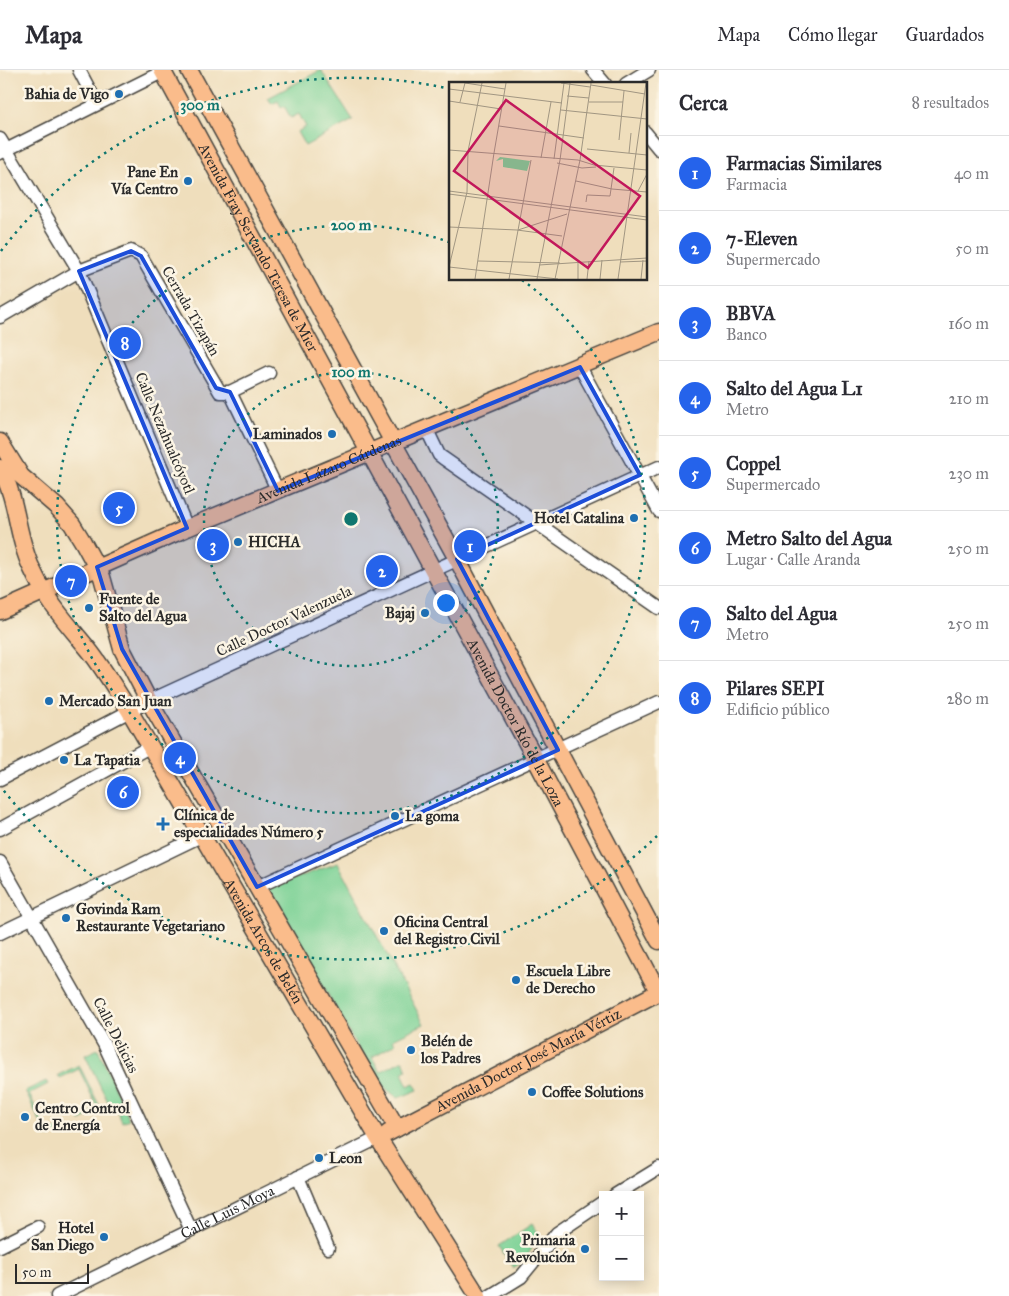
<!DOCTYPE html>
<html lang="es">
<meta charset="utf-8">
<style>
body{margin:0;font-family:"IM FELL Great Primer",serif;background:#f7f7f7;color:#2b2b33}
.controls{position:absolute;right:15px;bottom:15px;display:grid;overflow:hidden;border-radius:0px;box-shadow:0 2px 12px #0003}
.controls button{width:45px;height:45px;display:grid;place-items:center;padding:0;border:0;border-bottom:1px solid #e1e1e2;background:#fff;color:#2b2b33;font:25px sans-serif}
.scale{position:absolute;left:15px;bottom:12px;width:74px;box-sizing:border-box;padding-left:5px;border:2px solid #2b2b2b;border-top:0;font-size:14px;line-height:18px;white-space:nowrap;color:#2b2b2b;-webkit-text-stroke:4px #fcf5e5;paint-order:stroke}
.you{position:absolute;left:445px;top:532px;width:18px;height:18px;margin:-12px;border:4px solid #fff;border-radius:50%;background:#1a73e8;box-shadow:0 0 0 8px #1a73e833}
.badge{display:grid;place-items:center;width:32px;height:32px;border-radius:50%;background:#2563eb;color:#fff;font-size:16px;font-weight:700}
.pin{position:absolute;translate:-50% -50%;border:2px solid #fff;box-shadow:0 1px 5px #0006}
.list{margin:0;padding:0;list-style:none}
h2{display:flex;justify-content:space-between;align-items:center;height:65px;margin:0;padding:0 20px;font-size:21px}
h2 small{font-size:16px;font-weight:400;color:#7c7c81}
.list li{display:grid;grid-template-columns:32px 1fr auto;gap:15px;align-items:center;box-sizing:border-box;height:75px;padding:0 20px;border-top:1px solid #e1e1e2}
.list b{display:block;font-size:19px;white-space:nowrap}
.list p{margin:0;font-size:16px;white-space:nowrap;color:#7c7c81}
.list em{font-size:16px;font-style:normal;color:#7c7c81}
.map{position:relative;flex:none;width:659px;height:1226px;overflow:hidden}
header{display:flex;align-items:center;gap:30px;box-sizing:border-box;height:70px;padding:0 25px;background:#fff;border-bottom:1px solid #e1e1e2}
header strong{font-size:24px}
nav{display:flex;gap:28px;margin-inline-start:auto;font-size:18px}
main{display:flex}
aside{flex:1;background:#fff}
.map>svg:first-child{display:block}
.green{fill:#7dd296;stroke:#547e60}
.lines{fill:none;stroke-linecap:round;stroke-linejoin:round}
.minor-casing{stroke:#484641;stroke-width:15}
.major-casing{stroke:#484641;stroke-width:19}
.minor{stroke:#fff;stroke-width:12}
.major{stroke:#fabc8b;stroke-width:16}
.marked{fill:#1d4ed8;fill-opacity:0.2;stroke:#1d4ed8;stroke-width:4;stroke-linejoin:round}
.ring{fill:none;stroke:#0f766e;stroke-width:2.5;stroke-dasharray:2.5 5}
.poi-dot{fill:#1f6fb2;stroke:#fcf5e5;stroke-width:2}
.labels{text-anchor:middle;stroke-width:5;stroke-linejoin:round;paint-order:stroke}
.poi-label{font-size:15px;font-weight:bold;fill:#2b2b2b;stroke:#fcf5e5;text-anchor:start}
.street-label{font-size:15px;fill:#2b2b2b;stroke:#fcf5e5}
.inset-road{fill:none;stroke:#a19682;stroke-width:1}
.view{fill:#c2185b;fill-opacity:0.15;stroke:#c2185b;stroke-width:2.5}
.inset-edge{fill:none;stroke:#2b2b2b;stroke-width:2.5}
.centre{fill:#0f766e;stroke:#fcf5e5;stroke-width:2.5}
.ring-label{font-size:15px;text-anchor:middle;font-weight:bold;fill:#0f766e;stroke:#fcf5e5;stroke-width:5;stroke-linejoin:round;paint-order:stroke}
</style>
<header>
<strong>Mapa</strong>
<nav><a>Mapa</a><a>Cómo llegar</a><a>Guardados</a></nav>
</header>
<main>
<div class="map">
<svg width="659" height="1226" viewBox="0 0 659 1226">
<rect width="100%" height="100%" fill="#fcf5e5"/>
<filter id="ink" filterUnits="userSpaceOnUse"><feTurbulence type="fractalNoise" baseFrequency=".02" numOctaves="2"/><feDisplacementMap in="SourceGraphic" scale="10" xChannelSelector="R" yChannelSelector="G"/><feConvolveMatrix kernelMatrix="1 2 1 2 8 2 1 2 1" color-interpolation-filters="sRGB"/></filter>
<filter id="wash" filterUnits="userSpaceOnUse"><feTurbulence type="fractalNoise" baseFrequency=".0096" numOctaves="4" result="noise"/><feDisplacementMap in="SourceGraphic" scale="20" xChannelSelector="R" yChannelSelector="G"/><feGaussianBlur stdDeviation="1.12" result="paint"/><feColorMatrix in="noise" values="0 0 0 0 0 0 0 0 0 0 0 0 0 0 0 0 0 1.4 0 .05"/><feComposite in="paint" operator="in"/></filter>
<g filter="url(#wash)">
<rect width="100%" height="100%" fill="#efdebc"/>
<path class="green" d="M321 0 353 50 305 76 297 62 306 57 299 44 291 48 284 36 281 37 278 31 272 34 268 28Z
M338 793 424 954 393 969 395 974 372 987 380 1002 403 990 407 1000 402 1003 408 1016 414 1013 418 1020 398 1028 377 1012 268 818Z
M98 979 129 1049 122 1052 116 1038 112 1040 85 985Z
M79 995 102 1041 80 1051 79 1048 98 1039 79 999 60 1008 58 1005Z
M46 1011 48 1014 29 1024 48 1063 66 1055 68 1058 48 1067 25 1021Z
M532 1154 540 1165 524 1191 513 1198 499 1176Z"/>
</g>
<g filter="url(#ink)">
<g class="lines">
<defs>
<g id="minor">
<path d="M79 0 97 34"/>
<path d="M593 0 605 14"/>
<path d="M626 14 649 0"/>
<path d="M645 62 659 79"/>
<path d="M0 69 79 201 187 458"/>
<path d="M0 83 166 0"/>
<path d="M0 247 79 201 131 181 141 186 220 322H230L269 303"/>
<path d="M580 297 659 441"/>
<path d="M230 322 278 421"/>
<path d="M427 360 439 385 443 388 659 538"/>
<path d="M0 709 149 631 659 397"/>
<path d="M0 759 151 676"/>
<path d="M0 792 104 974 191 1160"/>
<path d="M257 817 659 632"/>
<path d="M0 863 203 765"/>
<path d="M298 1107 328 1178"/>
<path d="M615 1125 659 1098"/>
<path d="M0 1176 38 1157"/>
<path id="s1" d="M57 1226 378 1068"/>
<path d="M490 1226 521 1207 557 1163 603 1132"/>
</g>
<g id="major">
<path id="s2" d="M162 0 536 690 659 923"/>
<path d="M189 0 457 489 659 871"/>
<path d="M0 372 21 406 57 437 72 454 83 472 102 507 122 579 149 631 397 1058"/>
<path id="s3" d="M0 398C18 429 16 466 32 499 47 532 66 552 89 580 104 599 116 620 129 640L378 1068 478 1226"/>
<path id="s4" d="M0 541 187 458 659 262"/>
<path id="s5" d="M388 1063 659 922"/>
</g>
</defs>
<use href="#minor" class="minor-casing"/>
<use href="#major" class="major-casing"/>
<use href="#minor" class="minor"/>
<use href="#major" class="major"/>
</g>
</g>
<path class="marked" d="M131 181 141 186 216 318 230 322 278 421 580 297 640 405 457 489 558 680 257 817 122 579 97 497 187 458 79 201Z"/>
<g class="ring">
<circle cx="351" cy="449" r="147"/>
<path d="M522 210A294 294 0 1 1 449 172"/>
<path d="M657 766A441 441 0 0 1 1 717M1 181A441 441 0 0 1 450 19"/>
</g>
<g class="poi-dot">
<circle cx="119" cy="24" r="5"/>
<circle cx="188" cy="111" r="5"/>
<circle cx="332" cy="364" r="5"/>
<circle cx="634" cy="448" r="5"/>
<circle cx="238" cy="472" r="5"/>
<circle cx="89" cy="538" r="5"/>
<circle cx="425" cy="543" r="5"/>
<circle cx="49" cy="631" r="5"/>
<circle cx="64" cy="690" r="5"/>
<circle cx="395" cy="746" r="5"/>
<path d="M160.5 746.5h5v5h5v5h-5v5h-5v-5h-5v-5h5z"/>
<circle cx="66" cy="848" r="5"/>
<circle cx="384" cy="861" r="5"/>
<circle cx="516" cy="910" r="5"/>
<circle cx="411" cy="980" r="5"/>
<circle cx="532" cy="1022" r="5"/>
<circle cx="25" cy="1047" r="5"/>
<circle cx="319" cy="1088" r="5"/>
<circle cx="104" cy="1167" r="5"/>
<circle cx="585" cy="1179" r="5"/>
</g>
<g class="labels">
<g class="poi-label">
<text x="109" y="29" text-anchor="end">Bahia de Vigo</text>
<text x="178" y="107" text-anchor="end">Pane En<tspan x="178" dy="17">Vía Centro</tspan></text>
<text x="322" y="369" text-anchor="end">Laminados</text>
<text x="624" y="453" text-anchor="end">Hotel Catalina</text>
<text x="248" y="477">HICHA</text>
<text x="99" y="534">Fuente de<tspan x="99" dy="17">Salto del Agua</tspan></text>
<text x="415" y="548" text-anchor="end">Bajaj</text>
<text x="59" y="636">Mercado San Juan</text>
<text x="74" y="695">La Tapatia</text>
<text x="174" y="750">Clínica de<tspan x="174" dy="17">especialidades Número 5</tspan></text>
<text x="405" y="751">La goma</text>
<text x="76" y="844">Govinda Ram<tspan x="76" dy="17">Restaurante Vegetariano</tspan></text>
<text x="394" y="857">Oficina Central<tspan x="394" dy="17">del Registro Civil</tspan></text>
<text x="526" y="906">Escuela Libre<tspan x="526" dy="17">de Derecho</tspan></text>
<text x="421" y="976">Belén de<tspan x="421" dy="17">los Padres</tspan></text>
<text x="542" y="1027">Coffee Solutions</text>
<text x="35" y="1043">Centro Control<tspan x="35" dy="17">de Energía</tspan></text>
<text x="329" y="1093">Leon</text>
<text x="94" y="1163" text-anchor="end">Hotel<tspan x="94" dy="17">San Diego</tspan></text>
<text x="575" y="1175" text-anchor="end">Primaria<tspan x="575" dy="17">Revolución</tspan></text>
</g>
<g class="street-label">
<text dy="5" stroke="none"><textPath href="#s2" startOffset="202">Avenida Fray Servando Teresa de Mier</textPath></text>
<text transform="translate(191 241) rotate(60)" y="5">Cerrada Tizapán</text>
<text transform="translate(165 363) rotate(67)" y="5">Calle Nezahualcóyotl</text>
<text dy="5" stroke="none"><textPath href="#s4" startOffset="358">Avenida Lázaro Cárdenas</textPath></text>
<text transform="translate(284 551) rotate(-25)" y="5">Calle Doctor Valenzuela</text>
<text dy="5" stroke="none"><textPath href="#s2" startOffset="742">Avenida Doctor Río de la Loza</textPath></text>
<text dy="5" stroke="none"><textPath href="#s3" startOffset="545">Avenida Arcos de Belén</textPath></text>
<text transform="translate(116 965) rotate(63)" y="5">Calle Delicias</text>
<text dy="5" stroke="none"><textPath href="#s5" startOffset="158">Avenida Doctor José María Vértiz</textPath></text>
<text dy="5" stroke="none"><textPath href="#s1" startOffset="190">Calle Luis Moya</textPath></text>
</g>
</g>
<g transform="translate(449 12)">
<rect width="198" height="198" fill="#efdebc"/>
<path d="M51 75 81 79 78 89 54 85V77L47 79Z" fill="#7dd296"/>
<path class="inset-road" d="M112 1 141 5M142 3 196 12M0 7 113 21M118 14 140 16M0 19 52 27M11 20 16 1 56 7M140 20H174M112 28 198 37M50 44 135 56M170 58 175 9M138 67 198 73M0 68 129 78 145 83 198 88M45 71 57 1M180 71 182 51M92 76 102 20M105 77 115 1M108 81 133 86 147 85M127 99 163 107 198 110M0 109 198 135M189 109 198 92M0 112 198 138M137 120 138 113 161 114 165 86M0 145 68 148 113 154M69 148 118 132M29 179 111 181M171 180 198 179M90 183 198 176M0 185 18 110 19 69 33 1M0 185 109 197M26 197 45 71M60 197 82 78M88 197 111 78 121 1M106 197 131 78 142 1M129 197V180M138 197 140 179M151 197 153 178M169 197 197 1M192 197 194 178"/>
<path class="view" d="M57 18 191 114 139 186 5 89Z"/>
<rect width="198" height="198" class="inset-edge"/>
</g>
<circle cx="351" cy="449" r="8" class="centre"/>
<g class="ring-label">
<text x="200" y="40">300 m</text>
<text x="351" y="160">200 m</text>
<text x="351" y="307">100 m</text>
</g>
</svg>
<div class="controls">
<button>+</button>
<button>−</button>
</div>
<div class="scale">50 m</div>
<div class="you"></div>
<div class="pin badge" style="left:470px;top:476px">1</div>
<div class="pin badge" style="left:382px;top:501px">2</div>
<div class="pin badge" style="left:213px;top:475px">3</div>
<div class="pin badge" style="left:180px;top:688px">4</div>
<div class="pin badge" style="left:119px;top:438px">5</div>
<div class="pin badge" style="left:123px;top:722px">6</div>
<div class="pin badge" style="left:71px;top:511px">7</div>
<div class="pin badge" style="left:125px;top:273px">8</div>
</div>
<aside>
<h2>Cerca<small>8 resultados</small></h2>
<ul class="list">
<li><span class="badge">1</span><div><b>Farmacias Similares</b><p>Farmacia</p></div><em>40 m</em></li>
<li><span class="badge">2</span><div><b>7-Eleven</b><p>Supermercado</p></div><em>50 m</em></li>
<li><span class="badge">3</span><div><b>BBVA</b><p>Banco</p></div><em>160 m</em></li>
<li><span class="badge">4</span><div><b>Salto del Agua L1</b><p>Metro</p></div><em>210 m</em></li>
<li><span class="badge">5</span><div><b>Coppel</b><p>Supermercado</p></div><em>230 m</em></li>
<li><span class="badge">6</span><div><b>Metro Salto del Agua</b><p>Lugar · Calle Aranda</p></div><em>250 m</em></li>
<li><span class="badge">7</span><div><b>Salto del Agua</b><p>Metro</p></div><em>250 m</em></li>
<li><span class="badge">8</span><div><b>Pilares SEPI</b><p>Edificio público</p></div><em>280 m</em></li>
</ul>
</aside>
</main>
